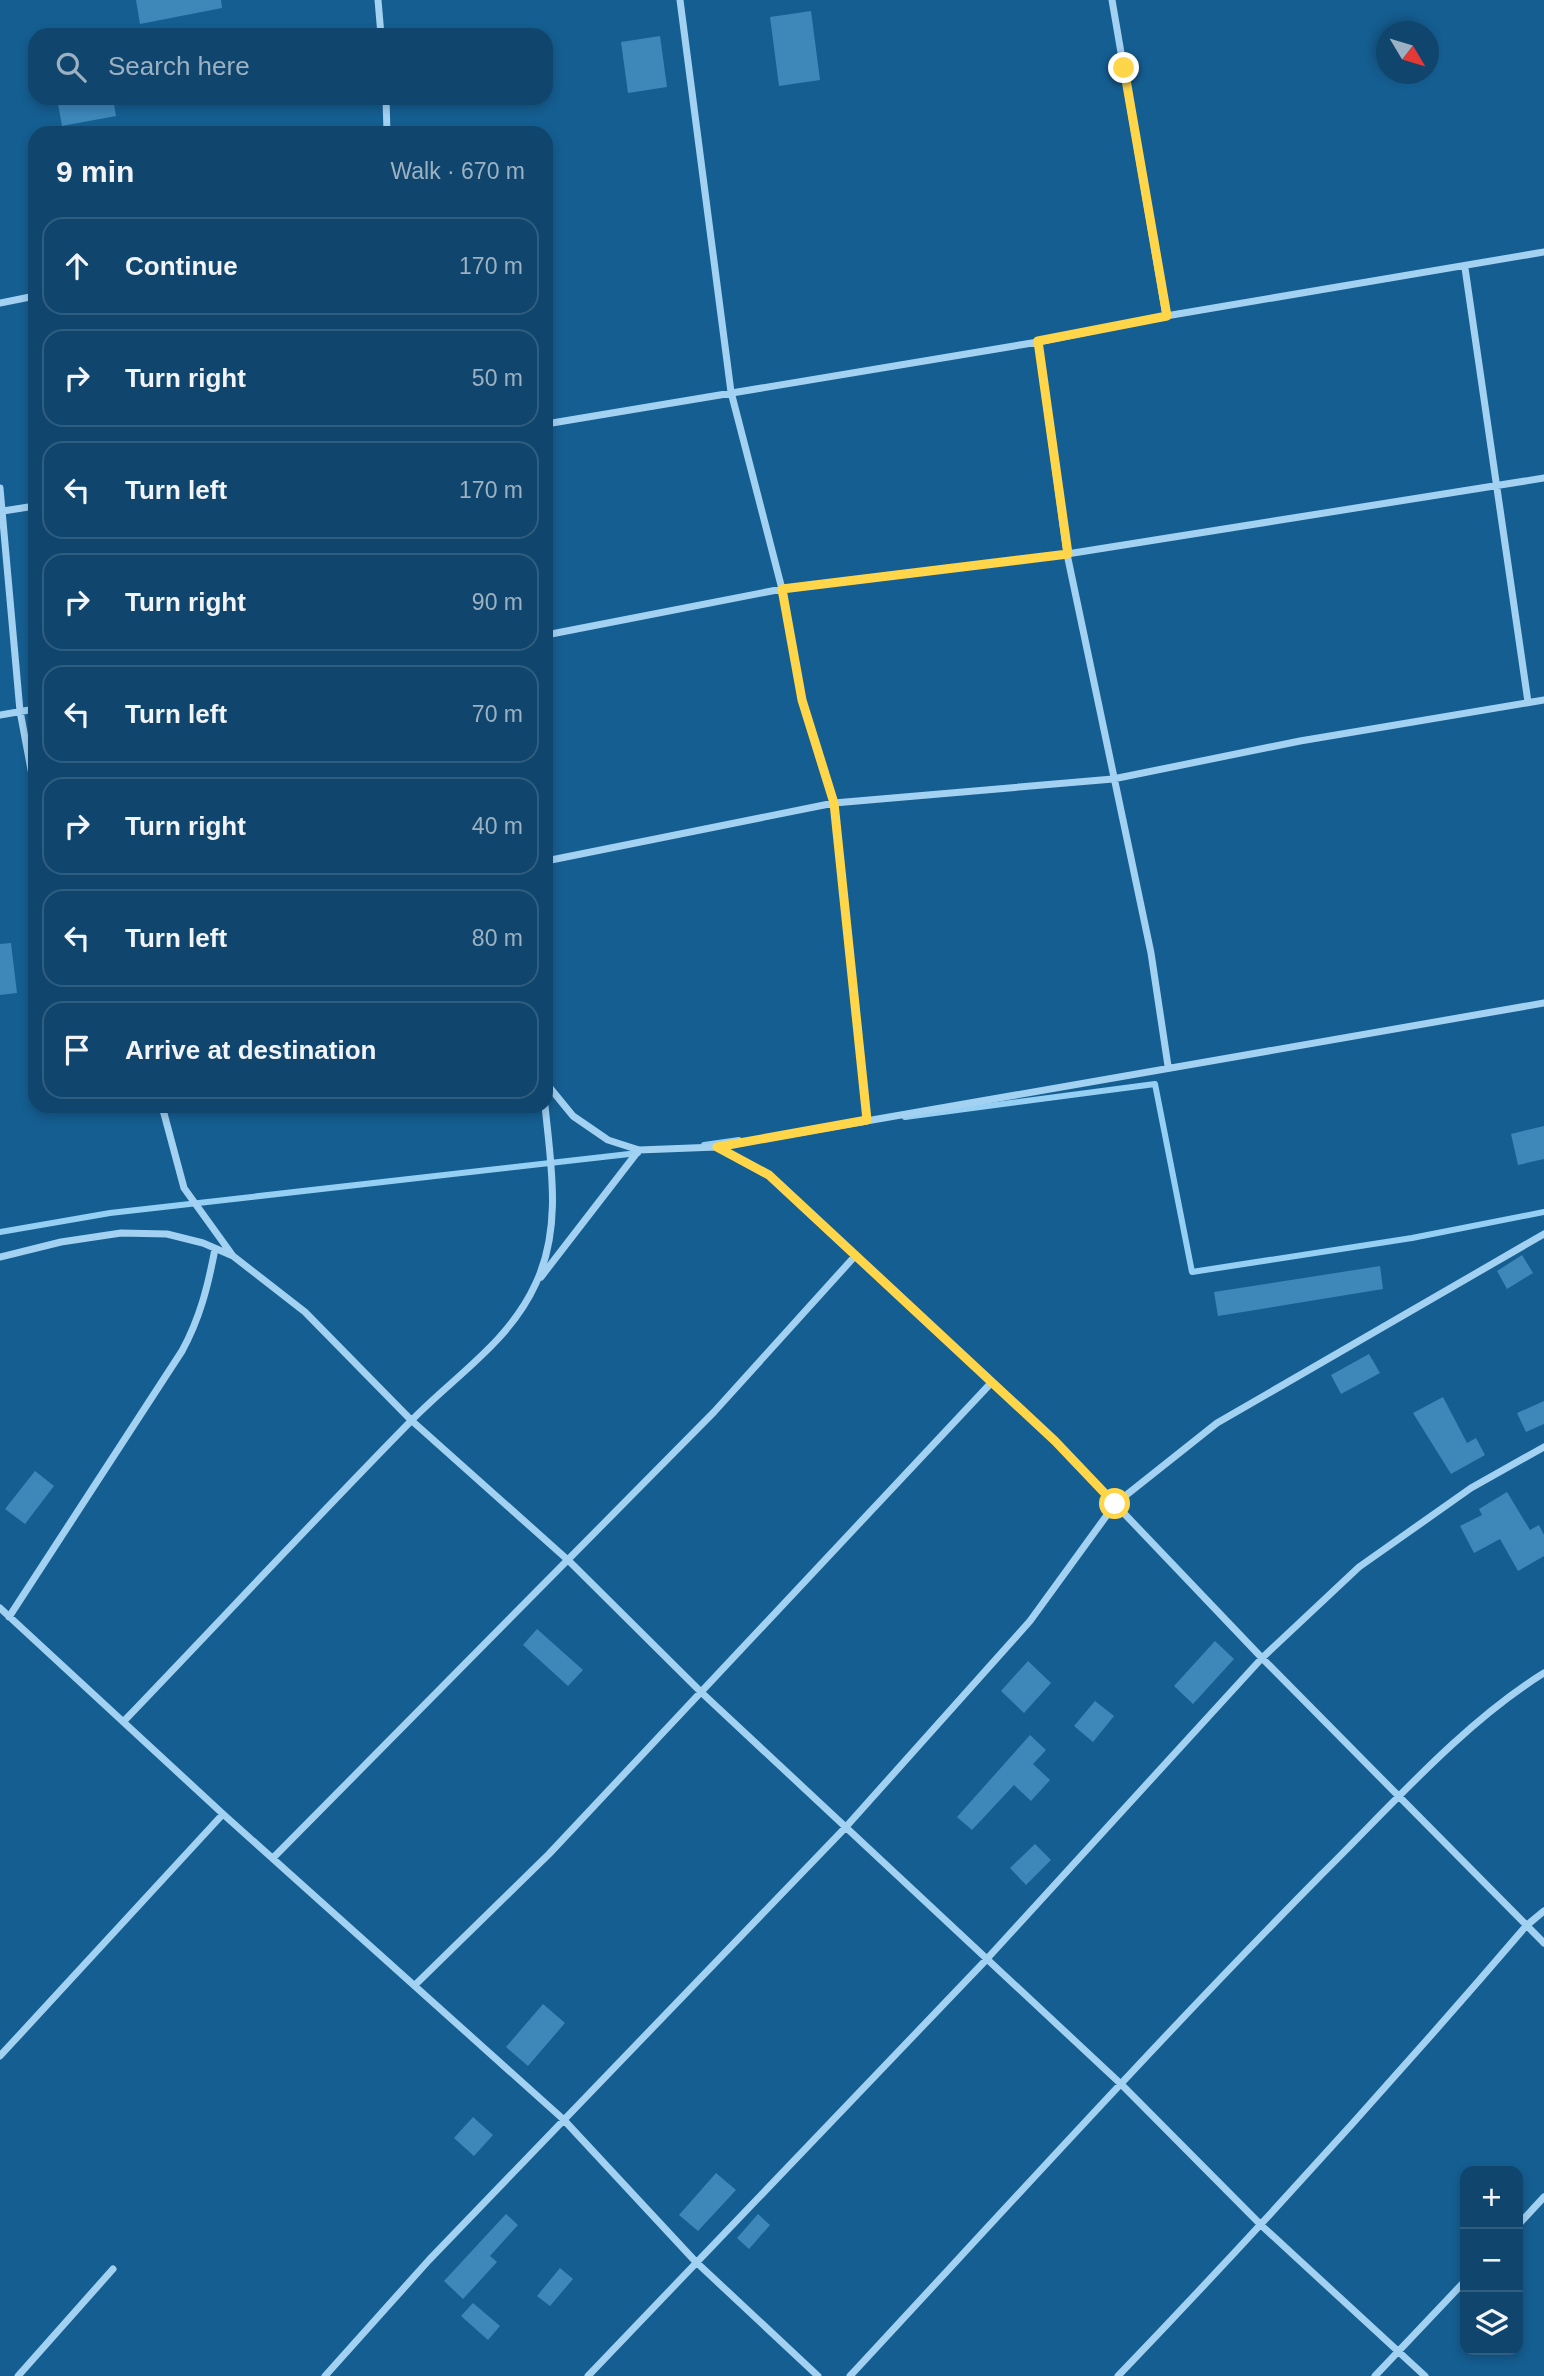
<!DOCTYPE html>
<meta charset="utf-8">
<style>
body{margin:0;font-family:Arial,sans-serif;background:#1e5075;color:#f1f3f6}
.controls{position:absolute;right:21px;bottom:21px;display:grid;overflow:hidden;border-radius:14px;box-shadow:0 4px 10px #0003}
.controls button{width:63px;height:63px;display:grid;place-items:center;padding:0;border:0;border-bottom:2px solid #305e80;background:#10466d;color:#f1f3f6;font:35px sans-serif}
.compass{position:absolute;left:1376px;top:21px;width:63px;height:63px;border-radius:50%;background:#10466d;box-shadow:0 4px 10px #0003;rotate:128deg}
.stop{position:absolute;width:21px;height:21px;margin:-16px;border:5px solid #ffd54a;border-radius:50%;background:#fff}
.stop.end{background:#ffd54a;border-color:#fff;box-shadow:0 2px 7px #0008}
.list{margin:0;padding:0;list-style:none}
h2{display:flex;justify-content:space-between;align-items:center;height:91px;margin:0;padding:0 28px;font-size:30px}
h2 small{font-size:23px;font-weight:400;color:#9cb1c2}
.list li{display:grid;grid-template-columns:46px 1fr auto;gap:21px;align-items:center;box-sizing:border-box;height:98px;margin:0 14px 14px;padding:0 14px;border:2px solid #305e80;border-radius:21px}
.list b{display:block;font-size:26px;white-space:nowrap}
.list em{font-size:23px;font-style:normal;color:#9cb1c2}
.icon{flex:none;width:38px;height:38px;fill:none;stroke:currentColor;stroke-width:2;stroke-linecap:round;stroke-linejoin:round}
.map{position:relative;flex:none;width:1544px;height:2376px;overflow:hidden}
.search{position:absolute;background:#10466d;box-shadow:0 4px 10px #0003;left:28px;top:28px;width:525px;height:77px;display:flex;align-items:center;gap:18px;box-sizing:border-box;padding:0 24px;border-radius:21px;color:#9cb1c2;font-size:26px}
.panel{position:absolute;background:#10466d;box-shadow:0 4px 10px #0003;left:28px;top:126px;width:525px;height:987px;border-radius:21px}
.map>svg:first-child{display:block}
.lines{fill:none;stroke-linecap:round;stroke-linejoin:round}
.stream{stroke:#95cff4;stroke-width:6}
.building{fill:#3d87b9}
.street{stroke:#a3d1f1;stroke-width:7}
.route{stroke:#ffd54a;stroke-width:9}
</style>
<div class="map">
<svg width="1544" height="2376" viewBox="0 0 1544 2376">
<rect width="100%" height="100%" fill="#155e91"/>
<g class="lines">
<path class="stream" d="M905 1117 1155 1084 1192 1272 1412 1238 1544 1212
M704 1145 739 1140
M0 1232 110 1213 638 1153"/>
</g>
<path class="building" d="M136 0H221L222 8 140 24Z
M811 11 820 80 779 86 770 17Z
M660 36 667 87 628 93 621 42Z
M93 98H113L116 116 62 126 58 104Z
M11 943 17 993 0 995V944Z
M1544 1126V1159L1518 1165 1511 1134Z
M1522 1255 1533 1273 1507 1289 1497 1271Z
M1380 1266 1383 1289 1218 1316 1214 1292Z
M1369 1354 1380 1373 1341 1394 1331 1375Z
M1443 1397 1467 1443 1476 1438 1485 1455 1451 1474 1413 1413Z
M1544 1401V1424L1526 1432 1517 1413Z
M35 1471 54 1486 25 1524 5 1509Z
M1507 1492 1530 1530 1539 1525 1544 1535V1556L1518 1571 1500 1539 1474 1553 1460 1526 1482 1515 1479 1509Z
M537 1629 583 1670 568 1686 523 1645Z
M1215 1641 1234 1659 1193 1704 1174 1686Z
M1028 1661 1051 1683 1024 1713 1001 1691Z
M1095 1701 1114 1716 1093 1742 1074 1726Z
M1030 1735 1046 1750 1033 1764 1050 1780 1031 1801 1014 1785 972 1830 957 1817Z
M1035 1844 1051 1860 1026 1885 1010 1868Z
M543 2004 565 2023 528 2066 506 2047Z
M473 2117 493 2135 474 2156 454 2138Z
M716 2173 736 2190 698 2231 679 2215Z
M506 2214 518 2225 490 2256 497 2262 463 2299 444 2281Z
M758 2214 770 2225 749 2249 737 2238Z
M560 2268 573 2279 550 2306 537 2296Z
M473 2303 500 2326 488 2340 461 2316Z"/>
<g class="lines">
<path class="street" d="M378 0 381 35
M680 0 731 392 782 589 802 700 834 803 867 1120
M1112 0 1166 316
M386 98 387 133
M1465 268 1528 702
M0 303 35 296
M1038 342 1067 554 1151 953 1168 1066
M546 424 1038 342 1166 316 1544 252
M0 488 20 711 35 791
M3 511 35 506
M546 635 782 589 1067 554 1544 478
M0 715 35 709
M546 861 834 803 1113 779 1300 741 1544 700
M546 1083 573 1116 608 1140 639 1150 717 1147 769 1176 1055 1441 1262 1658 1544 1943
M162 1106 184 1188 233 1256
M717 1147 1544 1003
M0 1257 61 1242 121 1233 167 1234 203 1243 233 1256 305 1312 411 1420 569 1561 702 1693 1122 2085 1262 2226 1425 2376
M541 1277 639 1150
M0 1608 223 1814 563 2119 695 2261 818 2376
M9 1617 182 1351C200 1318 208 1286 215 1249
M124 1721C219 1622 313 1521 409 1423 453 1377 509 1343 536 1283 562 1227 551 1165 545 1106
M273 1858 714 1412 855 1256
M415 1985 549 1854 991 1383
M0 2056 223 1814
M1518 2225 1544 2197
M18 2376 113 2269
M325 2376 429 2260 845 1828 1030 1621 1115 1504 1217 1423 1544 1234
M588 2376 985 1961 1262 1658 1359 1567 1471 1488 1544 1447
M850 2376C1006 2208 1160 2038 1321 1875 1389 1808 1463 1723 1544 1673
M1118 2376C1259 2229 1394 2080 1526 1926L1544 1911
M1375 2376 1465 2281"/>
</g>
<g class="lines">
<path class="route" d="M1115 1504 1055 1441 769 1175 717 1147 867 1120 834 803 802 700 782 589 1068 554 1038 341 1167 316 1124 68"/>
</g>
</svg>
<div class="controls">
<button>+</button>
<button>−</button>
<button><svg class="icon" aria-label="layers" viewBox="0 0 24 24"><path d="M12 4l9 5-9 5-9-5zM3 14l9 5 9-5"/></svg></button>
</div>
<svg class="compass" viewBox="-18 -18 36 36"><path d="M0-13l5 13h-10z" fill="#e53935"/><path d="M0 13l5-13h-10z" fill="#9cb1c2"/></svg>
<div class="stop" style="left:1115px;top:1504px"></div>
<div class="stop end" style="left:1124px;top:68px"></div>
<div class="search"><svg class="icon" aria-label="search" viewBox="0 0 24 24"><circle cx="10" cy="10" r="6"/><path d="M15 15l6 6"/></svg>Search here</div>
<section class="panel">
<h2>9 min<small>Walk · 670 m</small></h2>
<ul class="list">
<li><svg class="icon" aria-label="ahead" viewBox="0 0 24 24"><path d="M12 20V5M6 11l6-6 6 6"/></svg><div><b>Continue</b></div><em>170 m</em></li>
<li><svg class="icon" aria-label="right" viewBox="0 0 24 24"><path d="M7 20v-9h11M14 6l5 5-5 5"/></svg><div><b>Turn right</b></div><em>50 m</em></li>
<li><svg class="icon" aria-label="left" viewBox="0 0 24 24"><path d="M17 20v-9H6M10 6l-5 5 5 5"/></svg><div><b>Turn left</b></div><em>170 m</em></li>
<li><svg class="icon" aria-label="right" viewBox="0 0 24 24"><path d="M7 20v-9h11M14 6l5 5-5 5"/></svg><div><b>Turn right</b></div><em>90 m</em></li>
<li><svg class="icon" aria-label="left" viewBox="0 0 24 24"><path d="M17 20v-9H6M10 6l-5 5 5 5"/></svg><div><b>Turn left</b></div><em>70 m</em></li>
<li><svg class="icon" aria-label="right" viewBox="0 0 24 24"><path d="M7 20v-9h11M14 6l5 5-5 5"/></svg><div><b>Turn right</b></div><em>40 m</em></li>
<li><svg class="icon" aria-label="left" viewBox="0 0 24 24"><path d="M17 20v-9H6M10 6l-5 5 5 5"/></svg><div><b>Turn left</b></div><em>80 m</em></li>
<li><svg class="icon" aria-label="arrive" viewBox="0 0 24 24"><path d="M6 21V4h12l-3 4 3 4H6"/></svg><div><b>Arrive at destination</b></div></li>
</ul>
</section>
</div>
